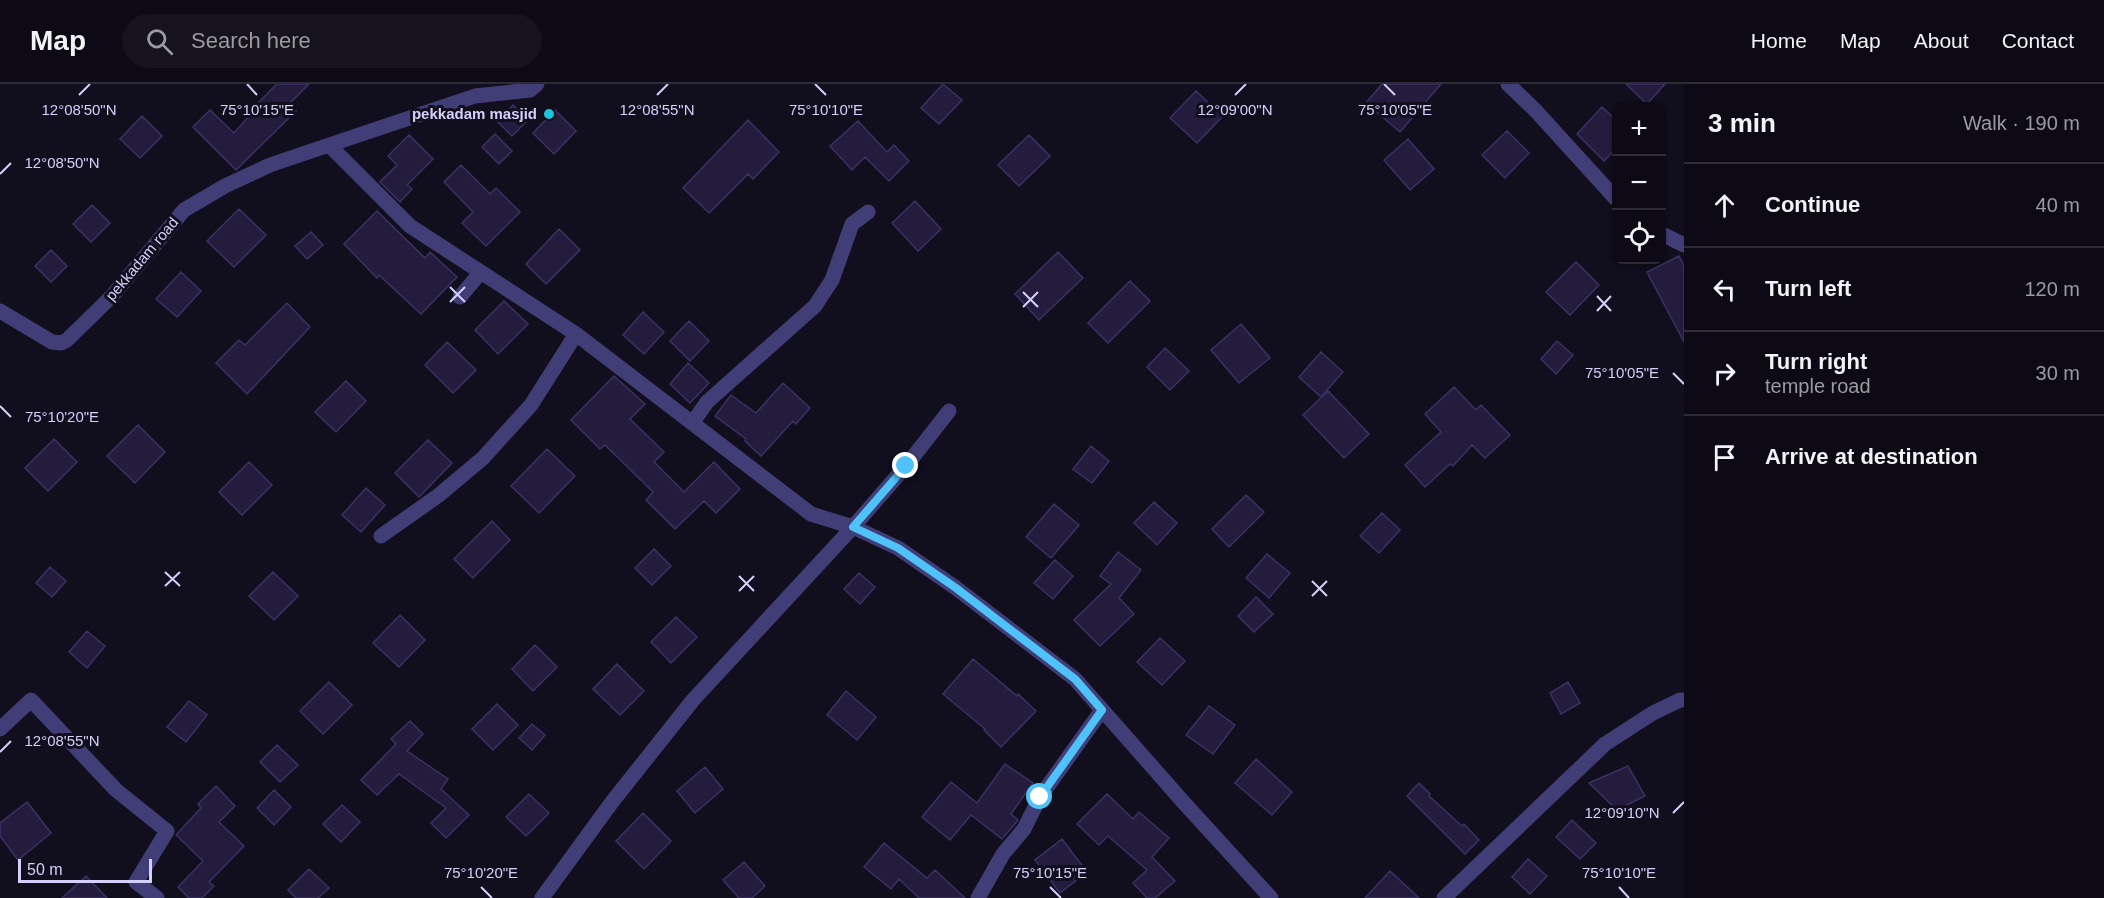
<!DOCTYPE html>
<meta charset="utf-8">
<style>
body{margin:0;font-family:Arial,sans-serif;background:#16131f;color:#f1f3f6}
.controls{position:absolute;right:18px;top:18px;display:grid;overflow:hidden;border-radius:12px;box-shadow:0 2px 4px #0004}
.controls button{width:54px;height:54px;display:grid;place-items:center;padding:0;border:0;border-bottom:2px solid #2d2b35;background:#0d0a16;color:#f1f3f6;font:30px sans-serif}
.scale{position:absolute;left:18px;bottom:15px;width:134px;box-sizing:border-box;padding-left:6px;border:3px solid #d5cffa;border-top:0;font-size:16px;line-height:21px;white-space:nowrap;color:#d5cffa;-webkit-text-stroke:4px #110e1d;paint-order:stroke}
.stop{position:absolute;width:18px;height:18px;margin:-14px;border:4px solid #4fc3f7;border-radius:50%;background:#fff}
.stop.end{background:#4fc3f7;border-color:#fff;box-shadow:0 2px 6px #0008}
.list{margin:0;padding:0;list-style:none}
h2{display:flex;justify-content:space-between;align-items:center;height:78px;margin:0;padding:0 24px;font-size:26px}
h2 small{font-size:20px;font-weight:400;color:#9a9aa1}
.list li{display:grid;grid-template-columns:39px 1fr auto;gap:18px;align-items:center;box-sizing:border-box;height:84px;padding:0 24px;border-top:2px solid #2d2b35}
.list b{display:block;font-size:22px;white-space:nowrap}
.list p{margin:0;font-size:20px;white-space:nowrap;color:#9a9aa1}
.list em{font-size:20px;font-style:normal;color:#9a9aa1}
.icon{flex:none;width:33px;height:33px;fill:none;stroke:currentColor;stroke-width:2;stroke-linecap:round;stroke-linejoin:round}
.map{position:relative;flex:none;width:1684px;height:814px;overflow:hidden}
header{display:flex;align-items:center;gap:36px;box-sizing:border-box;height:84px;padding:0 30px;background:#0d0a16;border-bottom:2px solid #2d2b35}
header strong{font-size:28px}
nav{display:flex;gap:33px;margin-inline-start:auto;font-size:21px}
.search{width:420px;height:54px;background:#16131f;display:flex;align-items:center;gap:15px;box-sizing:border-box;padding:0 21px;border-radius:33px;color:#9a9aa1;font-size:22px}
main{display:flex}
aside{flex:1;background:#0d0a16}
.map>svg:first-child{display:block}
.building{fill:#231c3c;stroke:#3c3165;stroke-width:1.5}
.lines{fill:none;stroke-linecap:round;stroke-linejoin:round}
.street{stroke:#413e77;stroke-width:15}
.route{stroke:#4fc3f7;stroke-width:8}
.ticks{fill:none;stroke:#d5cffa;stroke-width:2}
.poi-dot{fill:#18c6dc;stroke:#110e1d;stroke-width:2}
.labels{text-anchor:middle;stroke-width:6;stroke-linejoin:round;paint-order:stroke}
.poi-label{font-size:15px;font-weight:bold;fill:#d5cffa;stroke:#110e1d;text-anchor:end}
.street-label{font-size:15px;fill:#d5cffa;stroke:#110e1d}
.ticks-label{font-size:15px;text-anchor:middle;fill:#d5cffa;stroke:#110e1d;stroke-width:6;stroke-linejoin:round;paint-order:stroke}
</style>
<header>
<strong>Map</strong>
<div class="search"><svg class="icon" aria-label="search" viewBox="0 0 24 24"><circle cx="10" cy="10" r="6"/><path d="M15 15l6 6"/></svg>Search here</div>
<nav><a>Home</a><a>Map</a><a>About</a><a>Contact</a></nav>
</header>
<main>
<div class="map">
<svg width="1684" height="814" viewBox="0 0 1684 814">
<rect width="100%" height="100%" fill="#110e1d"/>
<path class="building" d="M277 0H309L289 20 296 27 236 86 193 43 210 26 234 49 252 29 250 27Z
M943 0 962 16 939 40 921 24Z
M1382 0H1441L1400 48 1366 19Z
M1626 0H1665L1647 20Z
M1196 7 1223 32 1197 59 1170 34Z
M513 21 528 36 512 52 497 37Z
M1602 23 1617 37V63L1604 77 1577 50Z
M555 26 576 47 554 70 533 49Z
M142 32 162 52 140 74 120 55Z
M748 36 779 68 753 95 748 90 709 129 683 104Z
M858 37 887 68 894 61 909 77 889 97 865 73 852 86 830 62Z
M1507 47 1529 69 1505 94 1482 71Z
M495 50 512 67 499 80 482 63Z
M409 51 433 75 407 101 412 105 400 118 380 98 397 81 388 72Z
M1029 51 1050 72 1019 102 998 81Z
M1408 55 1434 85 1410 106 1384 76Z
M461 81 490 110 496 104 520 128 486 162 462 139 473 128 444 98Z
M915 117 941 145 918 167 892 139Z
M92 121 110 139 91 158 73 140Z
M239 125 266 151 234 183 207 157Z
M377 127 425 174 430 168 457 193 421 230 379 191 377 194 344 160Z
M559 145 580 166 546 200 526 180Z
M311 148 323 161 307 175 295 162Z
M51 166 67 182 51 198 35 182Z
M1058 168 1083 194 1039 236 1015 210Z
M1679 172 1684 182V258L1647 188Z
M1576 178 1599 201 1570 231 1546 208Z
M181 188 201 207 177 233 156 215Z
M1130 197 1150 217 1108 259 1088 239Z
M504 217 528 240 498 270 475 246Z
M287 219 310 243 247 310 216 279 239 256 245 261Z
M643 228 664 248 644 270 623 251Z
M689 237 709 257 690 277 670 257Z
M1241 240 1270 274 1239 299 1211 266Z
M1557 257 1573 271 1556 290 1541 275Z
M447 258 476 286 453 309 425 281Z
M1165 264 1189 287 1170 306 1147 283Z
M1321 268 1343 288 1321 313 1299 293Z
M688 279 709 299 690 319 670 300Z
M614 292 645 320 630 335 664 368 654 378 684 408 714 378 740 405 716 429 704 417 675 445 646 416 653 408 605 361 600 365 571 336Z
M346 297 366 317 336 348 315 328Z
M783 299 810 324 796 340 793 337 761 372 745 357 746 355 715 332 731 311 756 329Z
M1454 303 1476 326 1481 321 1510 351 1485 374 1472 361 1453 382 1450 380 1425 403 1405 381 1441 348 1425 330Z
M1328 307 1369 350 1344 374 1303 331Z
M138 341 165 368 135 399 107 372Z
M54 355 77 378 48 407 25 384Z
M428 356 452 379 419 413 395 389Z
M1091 362 1109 377 1092 399 1073 385Z
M547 365 575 392 539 429 511 402Z
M249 378 272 401 242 431 219 408Z
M366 404 385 421 361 448 342 431Z
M1246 411 1264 428 1229 463 1212 445Z
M1154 418 1177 439 1157 461 1134 439Z
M1054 420 1079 441 1051 474 1026 453Z
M1382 429 1400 446 1379 469 1360 452Z
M492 437 510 456 473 494 454 475Z
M654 465 671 482 652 501 635 484Z
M1118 468 1141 486 1119 514 1134 530 1100 562 1074 536 1111 500 1100 492Z
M1267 470 1290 489 1269 514 1246 494Z
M1055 476 1073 492 1053 515 1034 499Z
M50 483 66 497 52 513 36 499Z
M273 488 298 512 274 536 249 512Z
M859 489 875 503 860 520 844 505Z
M1256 513 1273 530 1254 548 1238 532Z
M400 531 425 556 399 583 373 559Z
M676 533 697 553 671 579 651 558Z
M87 547 105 562 87 584 69 568Z
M1160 554 1185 577 1162 601 1137 578Z
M535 561 557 583 533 607 512 585Z
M973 575 1017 612 1018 610 1036 627 1001 663 984 646 985 645 943 610Z
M617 580 644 607 620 631 593 605Z
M329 598 352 621 323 650 300 627Z
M1568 598 1580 619 1561 630 1550 609Z
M846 607 876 633 857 656 827 631Z
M189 617 207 631 186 658 167 643Z
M497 620 518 641 493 666 472 645Z
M1209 622 1235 641 1213 670 1186 651Z
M410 637 423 650 407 667 448 695 441 705 469 731 446 754 431 739 446 724 399 690 377 711 361 696 396 660 391 655Z
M532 640 545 651 532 666 519 654Z
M277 661 298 681 280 698 260 678Z
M1256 675 1292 708 1272 731 1235 699Z
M1005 680 1033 699 1011 730 1018 736 1002 755 971 731 950 756 922 733 951 698 977 719Z
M1628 682 1645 712 1617 726 1589 699Z
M705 683 723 705 695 729 677 707Z
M1419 699 1430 710 1429 712 1462 742 1464 740 1479 756 1465 770 1407 712Z
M216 702 235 722 219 738 244 762 209 798 214 802 202 814H189L178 803 203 777 176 751 201 724 198 720Z
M274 706 291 723 274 741 257 724Z
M529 710 549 729 526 752 506 733Z
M1107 710 1133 735 1139 728 1169 754 1152 773 1175 797 1155 814H1147L1133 799 1147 786 1108 752 1099 761 1077 740Z
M27 718 51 749 18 776 0 752V739Z
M342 721 360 738 341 758 323 740Z
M643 729 671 757 644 785 616 757Z
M1572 736 1596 759 1580 775 1556 753Z
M1062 755 1087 788 1060 809 1035 776Z
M884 759 927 794 935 786 965 814H919L899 795 891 805 864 783Z
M1528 775 1547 792 1530 810 1512 793Z
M744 778 765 802 752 814H739L723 796Z
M309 785 329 804 318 814H296L288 806Z
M1390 787 1419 814H1365Z
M86 792 107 814H62Z"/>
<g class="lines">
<path class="street" d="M537 0 530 6 475 12 329 61 410 142 576 250 811 430 853 443 693 616 612 718 542 814
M1508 0 1536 27 1616 115
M1662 150 1684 161
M460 213 480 189
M0 227 52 258 61 259 67 256 112 212 184 126 225 102 270 81 329 61
M949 327 906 382 853 443 898 464 956 504 1075 595 1185 720 1271 814
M693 338 707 318 815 222 832 196 852 140 868 128
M381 452 439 411 483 374 531 321 576 250
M0 645 31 616 116 706 167 747 136 798 157 814
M978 814 1003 770 1024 745 1040 713 1102 626
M1444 814 1605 660 1653 629 1680 616H1684"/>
</g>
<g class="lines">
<path class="route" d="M906 382 853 443 898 464 956 504 1075 595 1102 626 1040 713"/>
</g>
<path class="ticks" d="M247 0 257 11M815 0 826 11M1384 0 1395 11M79 11 90 0M657 11 668 0M1235 11 1246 0M0 90 11 79M450 203 465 218M1023 208 1038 223M1597 212 1611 227M450 218 465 203M1023 223 1038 208M1597 227 1611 212M1673 289 1684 300M0 322 11 333M165 488 180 502M739 492 754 507M1312 497 1327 512M165 502 180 488M739 507 754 492M1312 512 1327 497M0 668 11 657M1673 729 1684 718M481 803 492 814M1050 803 1061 814M1619 803 1629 814"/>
<circle class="poi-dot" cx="549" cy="30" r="6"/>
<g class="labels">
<g class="poi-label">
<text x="537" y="35">pekkadam masjid</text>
</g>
<g class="street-label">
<text transform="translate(142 175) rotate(-50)" y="5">pekkadam road</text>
</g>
</g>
<g class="ticks-label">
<text x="79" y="31">12°08'50"N</text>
<text x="257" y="31">75°10'15"E</text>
<text x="657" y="31">12°08'55"N</text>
<text x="826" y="31">75°10'10"E</text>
<text x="1235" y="31">12°09'00"N</text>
<text x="1395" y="31">75°10'05"E</text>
<text x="62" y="84">12°08'50"N</text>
<text x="1622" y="294">75°10'05"E</text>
<text x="62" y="338">75°10'20"E</text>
<text x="62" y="662">12°08'55"N</text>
<text x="1622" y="734">12°09'10"N</text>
<text x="481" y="794">75°10'20"E</text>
<text x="1050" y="794">75°10'15"E</text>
<text x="1619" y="794">75°10'10"E</text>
</g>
</svg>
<div class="controls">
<button>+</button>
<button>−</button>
<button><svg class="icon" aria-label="locate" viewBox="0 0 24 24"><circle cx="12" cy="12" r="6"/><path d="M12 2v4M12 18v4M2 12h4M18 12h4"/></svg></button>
</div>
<div class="scale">50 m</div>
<div class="stop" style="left:1040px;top:713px"></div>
<div class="stop end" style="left:906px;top:382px"></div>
</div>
<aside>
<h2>3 min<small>Walk · 190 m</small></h2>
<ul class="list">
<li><svg class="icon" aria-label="ahead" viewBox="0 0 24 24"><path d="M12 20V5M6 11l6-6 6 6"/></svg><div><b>Continue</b></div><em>40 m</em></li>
<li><svg class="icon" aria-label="left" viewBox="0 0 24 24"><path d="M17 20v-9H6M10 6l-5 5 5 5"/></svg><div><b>Turn left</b></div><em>120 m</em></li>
<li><svg class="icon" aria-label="right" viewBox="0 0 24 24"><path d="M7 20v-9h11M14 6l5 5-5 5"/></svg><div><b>Turn right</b><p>temple road</p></div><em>30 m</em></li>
<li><svg class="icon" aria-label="arrive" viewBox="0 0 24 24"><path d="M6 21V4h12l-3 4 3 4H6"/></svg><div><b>Arrive at destination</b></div></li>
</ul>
</aside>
</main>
